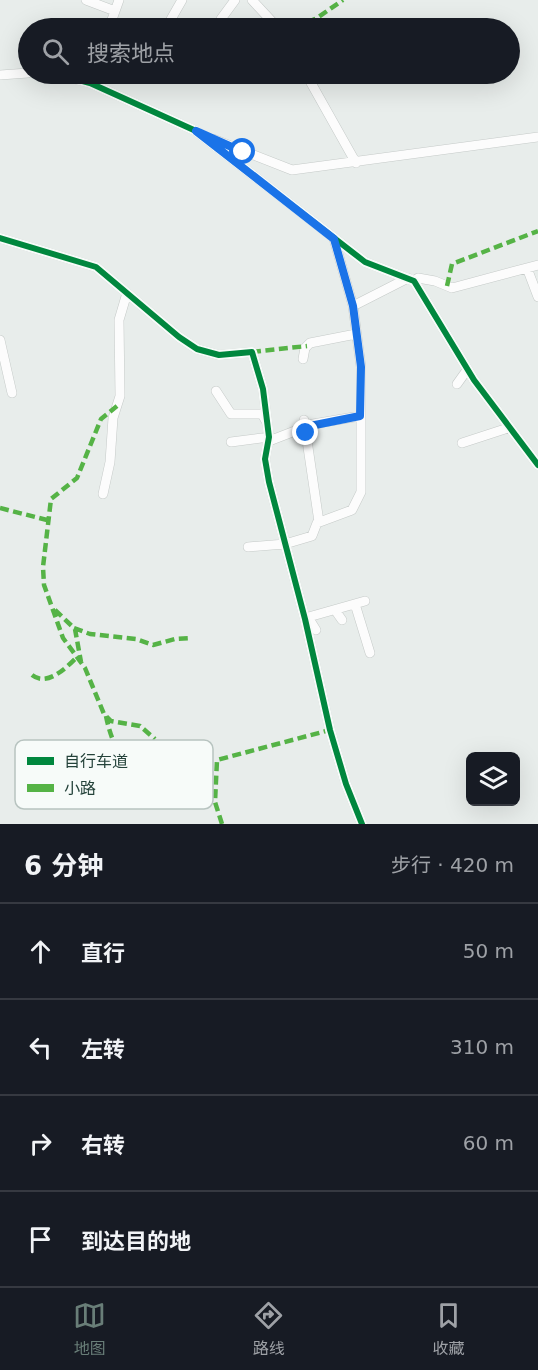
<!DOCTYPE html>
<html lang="zh">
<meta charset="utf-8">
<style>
body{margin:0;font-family:"DejaVu Sans","Noto Sans SC",sans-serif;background:#242831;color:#f1f3f6}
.controls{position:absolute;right:18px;bottom:18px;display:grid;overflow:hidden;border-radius:9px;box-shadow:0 6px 24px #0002}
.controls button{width:54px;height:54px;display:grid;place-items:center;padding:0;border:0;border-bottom:2px solid #363941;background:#171b24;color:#f1f3f6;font:30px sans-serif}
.stop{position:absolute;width:18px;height:18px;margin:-14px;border:4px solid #1a73e8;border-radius:50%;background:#fff}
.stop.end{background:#1a73e8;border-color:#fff;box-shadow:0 2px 6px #0008}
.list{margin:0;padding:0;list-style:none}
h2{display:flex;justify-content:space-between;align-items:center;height:78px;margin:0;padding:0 24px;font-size:26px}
h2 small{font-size:20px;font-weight:400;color:#9ea1a6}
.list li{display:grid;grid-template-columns:39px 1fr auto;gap:18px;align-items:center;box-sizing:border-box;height:96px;padding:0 24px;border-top:2px solid #363941}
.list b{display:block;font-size:22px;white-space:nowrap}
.list em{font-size:20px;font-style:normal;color:#9ea1a6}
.icon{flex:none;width:33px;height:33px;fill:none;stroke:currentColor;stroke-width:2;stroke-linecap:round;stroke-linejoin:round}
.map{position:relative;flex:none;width:538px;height:824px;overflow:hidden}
.search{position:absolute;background:#171b24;box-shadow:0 6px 24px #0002;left:18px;right:18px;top:18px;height:66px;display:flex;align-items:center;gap:15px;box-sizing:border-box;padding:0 21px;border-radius:33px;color:#9ea1a6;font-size:22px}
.sheet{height:462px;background:#171b24}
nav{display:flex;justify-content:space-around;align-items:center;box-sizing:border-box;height:84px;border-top:2px solid #363941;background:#171b24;font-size:16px;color:#9ea1a6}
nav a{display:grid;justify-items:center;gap:3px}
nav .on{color:#697e78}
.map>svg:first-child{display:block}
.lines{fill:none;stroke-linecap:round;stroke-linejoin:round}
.street-casing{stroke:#c5cac8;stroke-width:10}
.street{stroke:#fcfcfc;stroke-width:9}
.quiet{stroke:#55b346;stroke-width:4.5;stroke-dasharray:9 4.5;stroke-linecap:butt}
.cycleway-casing{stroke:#f7fbf9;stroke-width:10}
.cycleway{stroke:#00873e;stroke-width:6}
.route{stroke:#1a73e8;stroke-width:8}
.key{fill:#f7fbf9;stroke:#b8c4c0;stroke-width:1.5}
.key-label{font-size:16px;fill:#24423a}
</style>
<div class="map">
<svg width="538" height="824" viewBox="0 0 538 824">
<rect width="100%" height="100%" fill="#e8edeb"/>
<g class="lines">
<defs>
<path id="street" d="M86 0 115 11
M252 0 278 28
M221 19 235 0
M170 21 182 0
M109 28 119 0
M41 74H57L90 83 196 131 365 262 414 281 474 380 538 465
M306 74 356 163
M0 75 28 73
M213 139 292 170 538 137
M0 238 96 267 179 337 197 349 219 355 252 352 263 389 269 437 265 459 269 482 305 619 330 730 346 784 362 824
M527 268 538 297
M414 281 418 278 435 281 452 288 538 265
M353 306 408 278
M0 340 12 393
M303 359 305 348 310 343 356 334
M457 384 467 370
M216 391 231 414H262L266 421
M304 420 319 522
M269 441 313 424 360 416
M231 442 269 437
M462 443 508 428
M103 494 110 462 113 418 120 396 119 320 127 293
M248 547 285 544 312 536 317 523 352 510 361 492V367L353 306 334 239
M355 604 370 653
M335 610 342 620
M308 617 316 630
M305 618 365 601"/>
</defs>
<use href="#street" class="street-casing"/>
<use href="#street" class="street"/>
<path class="quiet" d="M295 28 317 18 343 0
M447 286 452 264 538 231
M252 352 307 346
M117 406 101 419 77 478 51 499 43 567 44 585 63 638 85 668 104 714 111 721 140 726 155 739
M0 508 47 520
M55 610 75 629 81 662
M74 628 90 634 136 639 153 645 175 639 191 638
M32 675C47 687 66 668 77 657
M106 716C112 747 132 792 171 781
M222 824 215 802 217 760 330 730"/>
<defs>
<path id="cycleway" d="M41 74H57L90 83 196 131 365 262 414 281 474 380 538 465
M0 238 96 267 179 337 197 349 219 355 252 352 263 389 269 437 265 459 269 482 305 619 330 730 346 784 362 824"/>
</defs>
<use href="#cycleway" class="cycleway-casing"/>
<use href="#cycleway" class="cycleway"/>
</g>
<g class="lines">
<path class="route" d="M243 152 196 131 334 239 353 306 361 367 360 416 305 427 306 433"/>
</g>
<rect x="15" y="740" width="198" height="69" rx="9" class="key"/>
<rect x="27" y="757" width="27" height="8" fill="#00873e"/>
<rect x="27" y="784" width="27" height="8" fill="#55b346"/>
<g class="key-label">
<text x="64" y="767">自行车道</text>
<text x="64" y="794">小路</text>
</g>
</svg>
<div class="controls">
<button><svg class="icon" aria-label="layers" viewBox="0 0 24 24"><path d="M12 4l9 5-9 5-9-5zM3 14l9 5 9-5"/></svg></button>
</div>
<div class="stop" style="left:243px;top:152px"></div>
<div class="stop end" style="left:306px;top:433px"></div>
<div class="search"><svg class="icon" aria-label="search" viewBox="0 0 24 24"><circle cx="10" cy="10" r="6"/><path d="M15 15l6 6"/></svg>搜索地点</div>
</div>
<section class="sheet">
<h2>6 分钟<small>步行 · 420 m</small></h2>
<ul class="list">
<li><svg class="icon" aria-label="ahead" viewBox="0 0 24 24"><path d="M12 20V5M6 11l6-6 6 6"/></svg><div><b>直行</b></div><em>50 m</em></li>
<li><svg class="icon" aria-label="left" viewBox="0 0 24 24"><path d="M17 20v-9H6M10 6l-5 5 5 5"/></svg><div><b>左转</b></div><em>310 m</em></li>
<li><svg class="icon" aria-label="right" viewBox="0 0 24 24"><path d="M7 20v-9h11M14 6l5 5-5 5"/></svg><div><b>右转</b></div><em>60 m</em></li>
<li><svg class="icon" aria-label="arrive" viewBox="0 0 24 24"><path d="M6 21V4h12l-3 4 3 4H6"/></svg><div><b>到达目的地</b></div></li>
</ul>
</section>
<nav>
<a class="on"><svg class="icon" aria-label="map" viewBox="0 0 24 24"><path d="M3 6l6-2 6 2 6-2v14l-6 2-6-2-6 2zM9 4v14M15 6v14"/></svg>地图</a>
<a><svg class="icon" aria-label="directions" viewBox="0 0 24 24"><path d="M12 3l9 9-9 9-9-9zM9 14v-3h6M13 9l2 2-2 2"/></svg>路线</a>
<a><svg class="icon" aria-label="saved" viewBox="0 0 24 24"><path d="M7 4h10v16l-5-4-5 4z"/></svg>收藏</a>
</nav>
